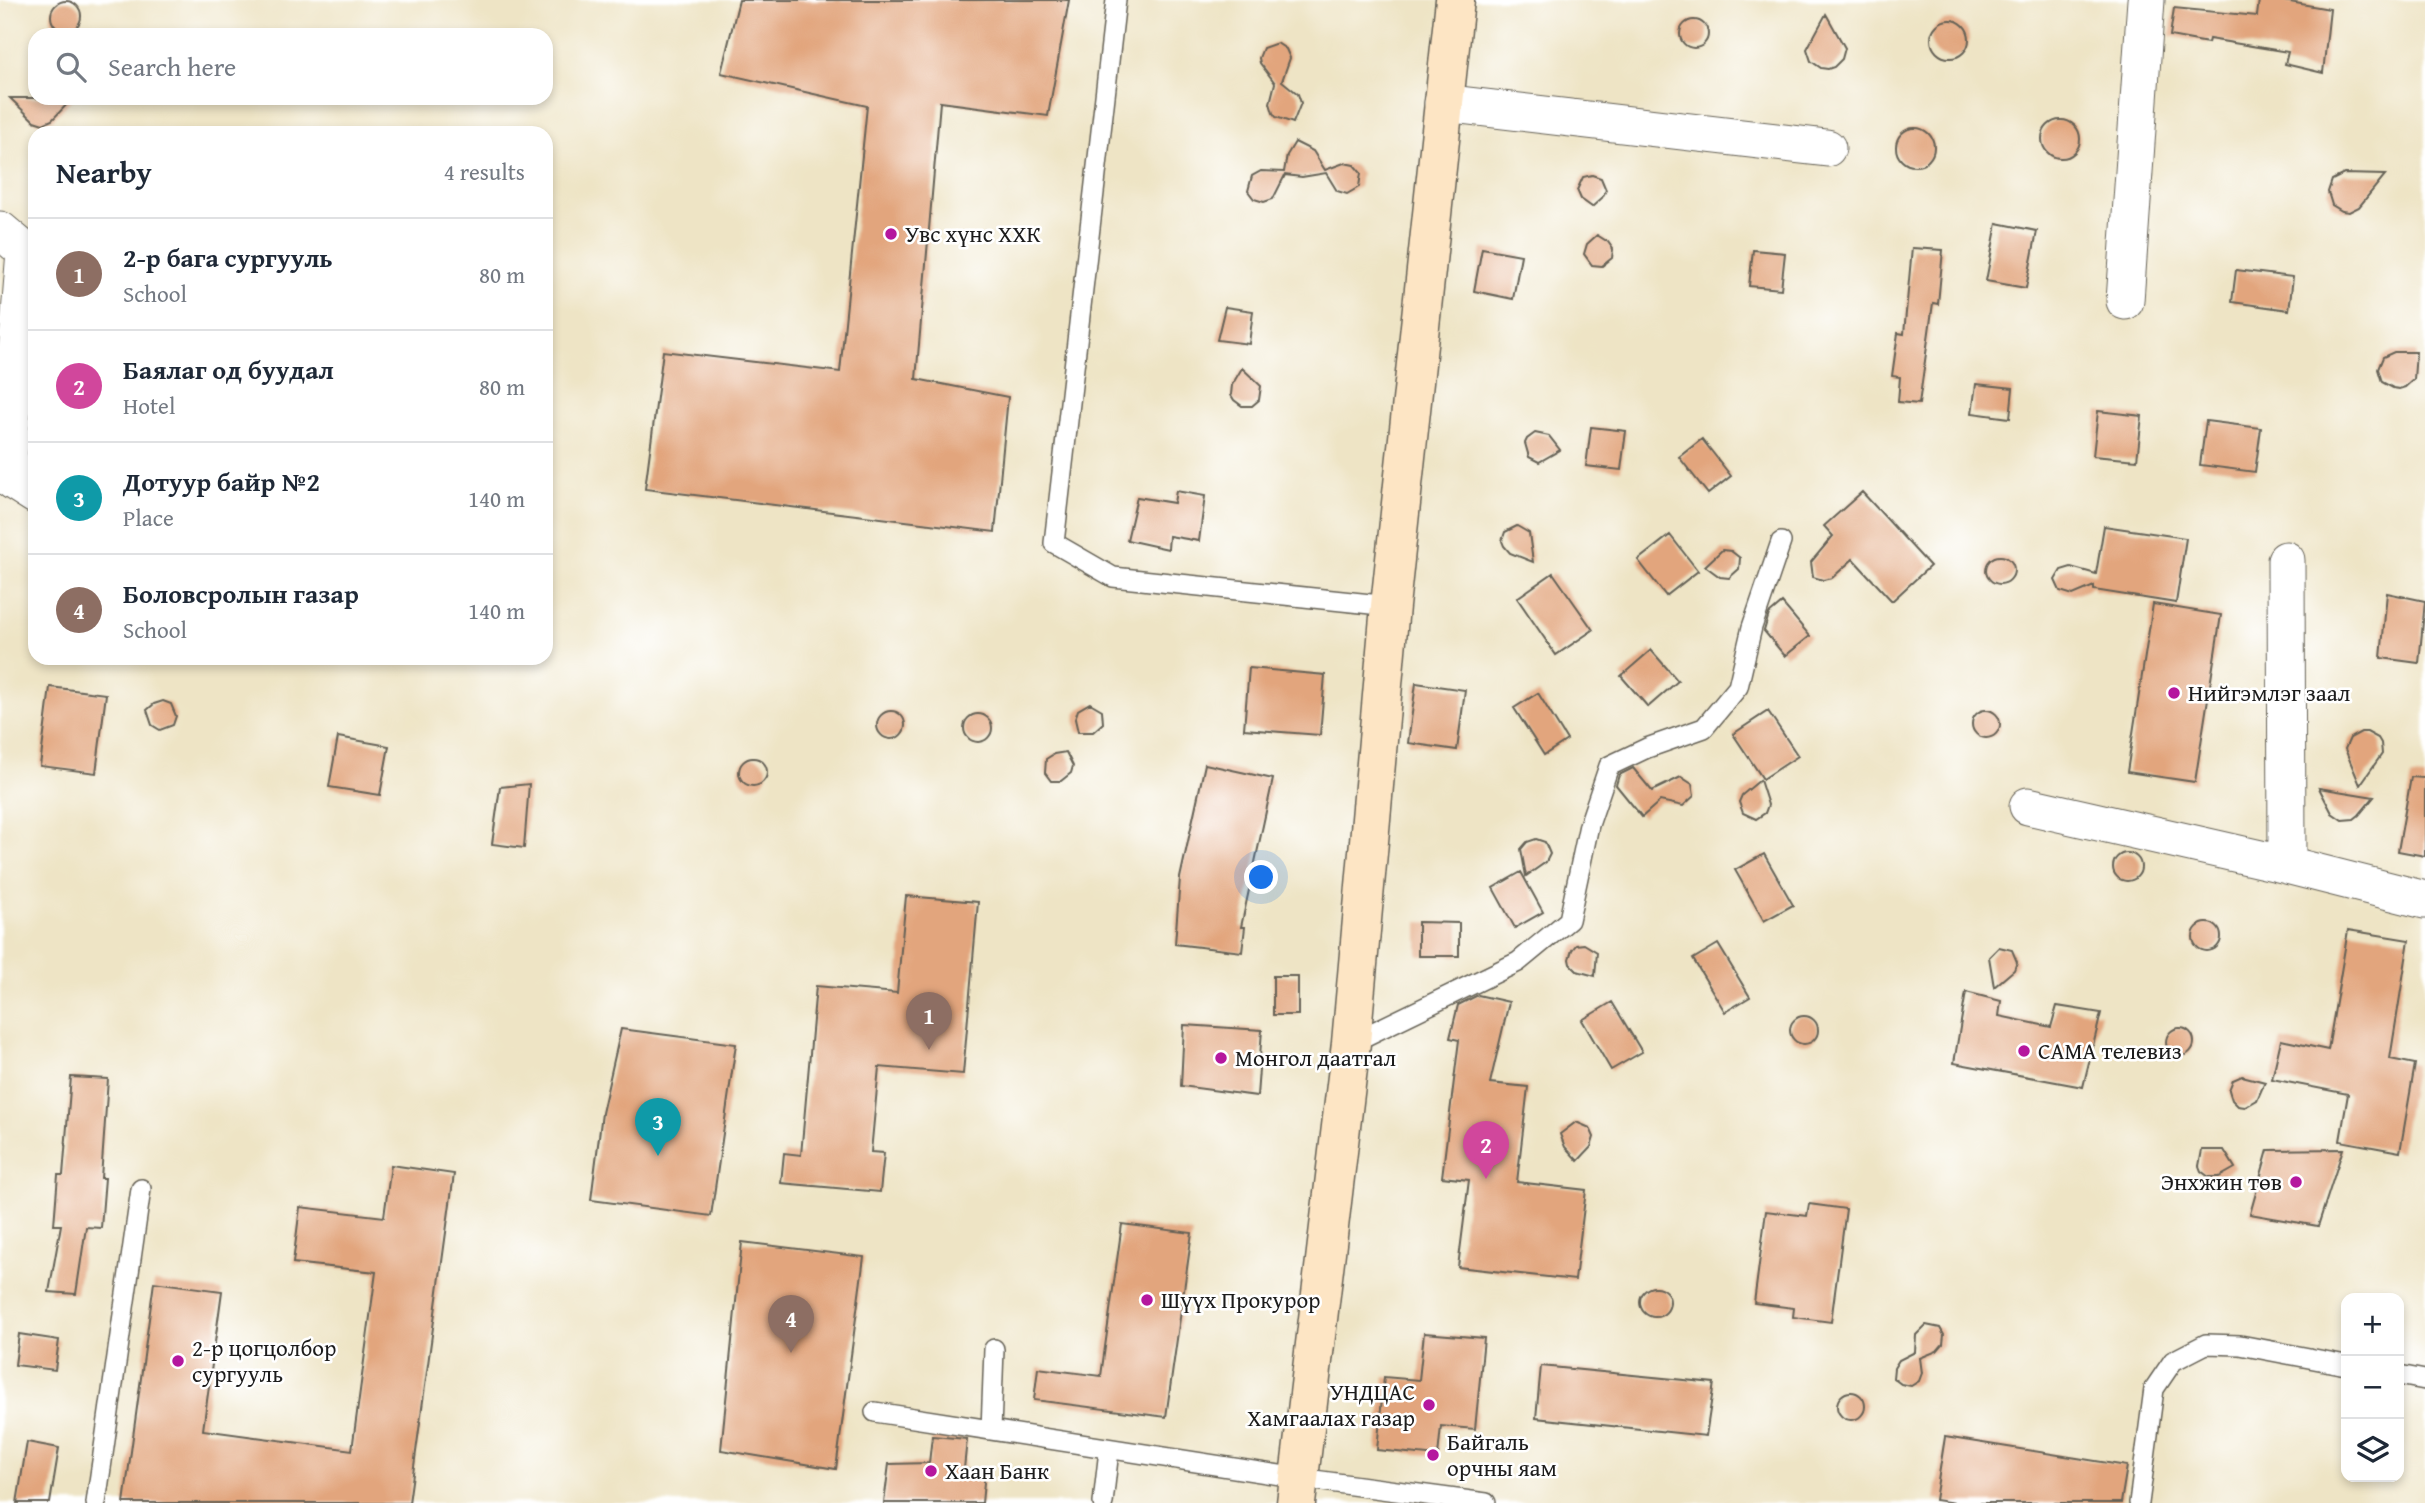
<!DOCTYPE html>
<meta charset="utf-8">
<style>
body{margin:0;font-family:"Gentium Book Plus",serif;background:#f2f2f3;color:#1f2937}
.controls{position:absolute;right:21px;bottom:21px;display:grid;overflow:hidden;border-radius:14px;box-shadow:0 4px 10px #0003}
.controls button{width:63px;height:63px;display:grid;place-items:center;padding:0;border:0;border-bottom:2px solid #e0e1e3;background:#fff;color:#1f2937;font:35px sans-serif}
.you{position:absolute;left:1262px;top:878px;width:24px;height:24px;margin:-18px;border:5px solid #fff;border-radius:50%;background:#1a73e8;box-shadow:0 0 0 10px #1a73e833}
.badge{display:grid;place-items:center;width:46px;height:46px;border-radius:50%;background:#b5179e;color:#fff;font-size:23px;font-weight:700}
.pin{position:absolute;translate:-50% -58px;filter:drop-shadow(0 2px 4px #0008)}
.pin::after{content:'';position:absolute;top:37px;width:24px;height:21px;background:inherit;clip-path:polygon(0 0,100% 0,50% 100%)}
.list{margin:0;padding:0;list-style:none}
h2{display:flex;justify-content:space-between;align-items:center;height:91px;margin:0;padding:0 28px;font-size:30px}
h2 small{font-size:23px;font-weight:400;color:#747a83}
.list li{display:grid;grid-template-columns:46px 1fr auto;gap:21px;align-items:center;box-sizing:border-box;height:112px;padding:0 28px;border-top:2px solid #e0e1e3}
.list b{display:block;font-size:26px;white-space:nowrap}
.list p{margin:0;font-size:23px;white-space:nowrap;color:#747a83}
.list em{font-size:23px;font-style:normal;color:#747a83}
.icon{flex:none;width:38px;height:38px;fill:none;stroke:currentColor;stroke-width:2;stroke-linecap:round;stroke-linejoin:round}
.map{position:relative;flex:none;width:2425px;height:1503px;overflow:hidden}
.search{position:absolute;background:#fff;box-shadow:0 4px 10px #0003;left:28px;top:28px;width:525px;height:77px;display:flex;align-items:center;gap:18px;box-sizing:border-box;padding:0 24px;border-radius:21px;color:#747a83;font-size:26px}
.panel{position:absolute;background:#fff;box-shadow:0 4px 10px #0003;left:28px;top:126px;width:525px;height:539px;border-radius:21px}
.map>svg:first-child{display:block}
.building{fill:#e2a57d}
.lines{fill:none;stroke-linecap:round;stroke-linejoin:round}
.lane-casing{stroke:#666257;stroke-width:22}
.street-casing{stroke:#666257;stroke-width:39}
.secondary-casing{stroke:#666257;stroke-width:41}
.lane{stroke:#fff;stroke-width:19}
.street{stroke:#fff;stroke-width:37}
.secondary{stroke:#fde5c4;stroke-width:38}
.poi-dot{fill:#b5179e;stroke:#fff;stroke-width:2.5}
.labels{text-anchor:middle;stroke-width:5;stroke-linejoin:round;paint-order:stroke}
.poi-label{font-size:23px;fill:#1c1c1c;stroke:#fff;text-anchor:start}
</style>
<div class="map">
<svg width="2425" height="1503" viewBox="0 0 2425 1503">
<rect width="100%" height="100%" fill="#fff"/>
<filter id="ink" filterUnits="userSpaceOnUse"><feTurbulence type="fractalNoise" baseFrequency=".0143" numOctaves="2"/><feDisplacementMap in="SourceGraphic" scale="14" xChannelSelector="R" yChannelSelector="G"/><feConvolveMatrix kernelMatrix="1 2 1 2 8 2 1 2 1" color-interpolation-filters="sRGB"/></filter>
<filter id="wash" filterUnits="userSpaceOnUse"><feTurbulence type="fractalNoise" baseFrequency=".00686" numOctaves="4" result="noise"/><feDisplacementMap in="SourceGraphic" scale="28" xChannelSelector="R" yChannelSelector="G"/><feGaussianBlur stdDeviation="1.57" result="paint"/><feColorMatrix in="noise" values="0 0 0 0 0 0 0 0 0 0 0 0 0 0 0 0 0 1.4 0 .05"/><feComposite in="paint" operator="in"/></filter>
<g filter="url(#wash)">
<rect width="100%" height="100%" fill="#eee4c5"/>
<g id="blocks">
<path class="building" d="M739 0H1069L1048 116 940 102 916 379 1008 397 995 532 645 489 663 351 840 372 867 106 721 73Z
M2259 0H2278L2330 9 2323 73 2285 64 2288 52 2209 39 2208 43 2170 36 2174 8 2257 16Z
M51 16a15 15 0 1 1 30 0a15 15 0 1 1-30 0Z
M1826 14 1845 48 1842 59 1834 67 1828 69 1821 68 1811 61 1807 49Z
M1680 34a14 14 0 1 1 28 0a14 14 0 1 1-28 0Z
M1931 39a19 19 0 1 1 38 0a19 19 0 1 1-38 0Z
M1277 43 1286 49 1290 58 1282 81 1298 94 1301 103 1293 123 1276 117 1273 113 1270 103 1275 83 1260 63 1259 58 1263 48Z
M10 98H73L52 120 43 124 34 121Z
M2042 139a19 19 0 1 1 38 0a19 19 0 1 1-38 0Z
M1896 147a19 19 0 1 1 38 0a19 19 0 1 1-38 0Z
M1295 142 1313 151 1325 170 1344 163 1354 165 1361 173 1359 187 1347 194 1337 191 1326 173 1302 177 1285 175 1273 199 1264 202 1254 199 1248 191 1252 176 1261 171 1284 172 1287 155Z
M2344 174 2385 175 2359 207 2349 212 2342 211 2332 205 2328 192 2332 180Z
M1592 175 1601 178 1606 190 1602 198 1592 207 1581 199 1577 190 1583 177Z
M1997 223 2037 231 2026 288 1986 281Z
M1597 235 1608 242 1613 249 1612 258 1602 266 1592 265 1584 254 1587 244Z
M1482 248 1521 255 1513 299 1474 291Z
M1912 248 1943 250 1938 304 1933 303 1919 404 1898 402 1900 377 1892 376 1898 333 1904 334Z
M1753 250 1785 253 1781 289 1749 286Z
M2236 270 2293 277 2289 310 2232 302Z
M1225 307 1253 311 1249 344 1217 340Z
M2394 352H2416L2414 379 2405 387 2399 389 2393 388 2382 382 2378 369 2383 357Z
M1242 368 1261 386 1259 400 1252 406H1242L1234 400 1231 395 1232 385Z
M1976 384 2013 388 2010 418 1972 413Z
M2098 411 2142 416 2137 460 2093 456Z
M2206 421 2261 428 2255 472 2200 465Z
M1591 427 1626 431 1621 470 1586 466Z
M1535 433 1549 436 1560 450 1539 462 1529 457 1525 443 1527 439Z
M1702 439 1731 476 1708 494 1679 457Z
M1176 491 1205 496 1199 541 1169 536 1168 549 1127 540 1137 497 1174 503Z
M1862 492 1930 566 1892 601 1853 559 1832 578 1823 580 1813 577 1811 562 1833 536 1824 526Z
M1517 526 1529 533 1533 562 1510 553 1504 546 1502 541 1505 532Z
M2104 526 2186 538 2176 603 2094 590V586L2073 595 2060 591 2055 580 2061 570 2071 567 2096 574Z
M1670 535 1698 571 1666 596 1638 560Z
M1722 550 1731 551 1740 558 1739 569 1729 578 1720 577 1705 566Z
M1986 570a14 14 0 1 1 28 0a14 14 0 1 1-28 0Z
M1553 573 1593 630 1556 655 1517 598Z
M2387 593 2425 601 2419 663 2381 658Z
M1782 603 1810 636 1785 656 1764 631 1769 614Z
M2153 604 2221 615 2195 782 2127 772Z
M1651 650 1678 681 1648 707 1621 676Z
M1249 668 1325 675 1320 735 1244 729Z
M1416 683 1465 690 1457 750 1408 743Z
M50 687 106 694 96 773 40 766Z
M1538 693 1567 740 1544 755 1514 708Z
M163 701 171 704 176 716 173 725 160 730 152 725 147 710 154 704Z
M1090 703 1102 710 1103 723 1093 732H1078L1075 719 1078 710Z
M1972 724a14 14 0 1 1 28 0a14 14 0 1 1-28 0Z
M877 725a14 14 0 1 1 28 0a14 14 0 1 1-28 0Z
M1768 711 1798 756 1763 779 1733 734Z
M964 728a14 14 0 1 1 28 0a14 14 0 1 1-28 0Z
M2361 732H2367L2378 738 2381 743 2382 754 2360 785 2345 749 2350 738Z
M338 737 389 746 380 795 329 787Z
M1066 752 1073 766 1071 773 1061 781H1051L1045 773 1046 759 1054 754Z
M739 772a14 14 0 1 1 28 0a14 14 0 1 1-28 0Z
M1205 764 1273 779 1241 927H1245L1242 952 1175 944 1180 878Z
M1633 768 1652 791 1681 777 1692 784 1694 796 1683 806 1660 801 1642 817 1616 785 1619 775Z
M2411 777 2425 778V856L2398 851Z
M1760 780 1768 805 1765 813 1756 819 1743 813 1739 802 1742 795Z
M529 784 524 848 492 844 500 787Z
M2319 788 2374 797 2359 815 2354 819 2342 820 2332 813Z
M1536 839 1545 842 1550 854 1546 862 1526 876 1521 849 1527 842Z
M2113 867a14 14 0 1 1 28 0a14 14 0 1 1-28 0Z
M1764 854 1793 905 1764 921 1735 870Z
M1521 872 1543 912 1515 928 1493 888Z
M906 896 978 902 963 1074 879 1067 871 1152 884 1153 880 1192 781 1183 784 1153 801 1155 816 986 897 993Z
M1418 922 1459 923V956H1418Z
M2193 937a14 14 0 1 1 28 0a14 14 0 1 1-28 0Z
M2348 930 2409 940 2390 1059 2415 1064 2400 1152 2340 1141 2348 1094 2272 1079 2281 1040 2328 1050Z
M1584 944 1597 952 1595 976 1577 971 1570 964 1569 959 1572 950 1576 945Z
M1718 944 1750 997 1725 1012 1693 959Z
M1999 947 2012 950 2017 962 2014 970 1994 987 1989 957Z
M1273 976H1298V1015H1273Z
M1966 992 2001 1001 1999 1016 2051 1027 2057 1006 2101 1013 2083 1087 1954 1063Z
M1478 995 1509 1002 1490 1083 1528 1087 1517 1182 1586 1190 1575 1280 1458 1267 1469 1180 1442 1177 1459 1040 1450 1038 1458 1005Z
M1612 1002 1642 1052 1611 1070 1582 1020Z
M1790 1030a14 14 0 1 1 28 0a14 14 0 1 1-28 0Z
M1184 1025 1262 1030 1257 1096 1181 1086Z
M2166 1042a14 14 0 1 1 28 0a14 14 0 1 1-28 0Z
M621 1029 736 1044 711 1216 591 1200 602 1113Z
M2242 1076 2265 1082 2257 1100 2245 1107 2238 1106 2232 1100 2229 1090 2233 1080Z
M71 1077 108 1079 101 1178H105L101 1228 86 1227 76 1294 49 1292 61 1225H54L58 1175H63Z
M1576 1122 1590 1128 1594 1137 1591 1147 1578 1161 1565 1147 1560 1134Z
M2343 1149 2318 1226 2250 1214 2268 1150Z
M2202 1150H2224L2235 1168 2219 1177H2209L2201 1171 2199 1166Z
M391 1165 454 1174 409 1503H124L154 1282 222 1291 203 1430 352 1450 376 1272 293 1263 300 1207 384 1217Z
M1809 1204 1846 1209 1831 1322 1793 1317 1794 1308 1754 1303 1766 1211 1807 1216Z
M1122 1224 1192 1233 1166 1417 1034 1400 1038 1368 1101 1376Z
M742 1242 864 1257 836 1469 721 1450Z
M1640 1302a15 15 0 1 1 30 0a15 15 0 1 1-30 0Z
M1926 1325 1940 1328 1944 1335 1943 1344 1937 1351 1920 1358 1922 1373 1919 1381 1911 1386 1901 1384 1893 1378 1894 1368 1899 1360 1915 1352 1916 1335Z
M1424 1333 1484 1338 1475 1429 1441 1426 1438 1456 1377 1450 1384 1377 1419 1380Z
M19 1334 59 1340 55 1370 15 1365Z
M1541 1366 1714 1383 1706 1436 1536 1418Z
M1837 1406a14 14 0 1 1 28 0a14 14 0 1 1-28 0Z
M932 1436 967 1439 964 1469 985 1472 982 1503H884L889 1464 929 1463Z
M1945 1437 2127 1466 2121 1503H1955L1935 1500Z
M27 1442 59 1448 50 1503H17Z"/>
</g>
</g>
<g filter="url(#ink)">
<use href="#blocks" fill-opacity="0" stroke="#666257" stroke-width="2"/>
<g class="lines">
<defs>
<path id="lane" d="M1116 0 1054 543 1113 577 1390 606
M1351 1043 1518 962 1569 920 1589 825 1609 766 1647 748 1704 728 1738 687 1752 627 1781 542
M2399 1375 2425 1380
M875 1412 1299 1478 1486 1503
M991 1430 994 1349
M96 1503 141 1189
M1103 1503 1109 1450
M2139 1503 2154 1389 2173 1361 2206 1344 2240 1345 2346 1365"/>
<path id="street" d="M1443 103 1827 148
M0 230 25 251 9 454 13 481 35 495
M2125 301 2146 0
M2286 560 2287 865
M2028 806 2287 865 2425 900"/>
<path id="secondary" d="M1296 1503 1351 1043 1390 606 1455 0"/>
</defs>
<use href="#lane" class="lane-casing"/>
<use href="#street" class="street-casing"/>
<use href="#secondary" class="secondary-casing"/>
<use href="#lane" class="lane"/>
<use href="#street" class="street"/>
<use href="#secondary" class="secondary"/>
</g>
</g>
<g class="poi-dot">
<circle cx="891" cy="234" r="7"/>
<circle cx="2174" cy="693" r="7"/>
<circle cx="2024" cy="1051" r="7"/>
<circle cx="1221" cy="1058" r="7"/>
<circle cx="2296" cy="1182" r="7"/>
<circle cx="1147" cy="1300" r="7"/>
<circle cx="178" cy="1361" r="7"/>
<circle cx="1429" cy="1405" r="7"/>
<circle cx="1433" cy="1455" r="7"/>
<circle cx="931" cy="1471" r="7"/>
</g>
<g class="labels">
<g class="poi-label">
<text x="905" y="242">Увс хүнс ХХК</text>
<text x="2188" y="701">Нийгэмлэг заал</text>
<text x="2038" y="1059">САМА телевиз</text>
<text x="1235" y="1066">Монгол даатгал</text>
<text x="2282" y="1190" text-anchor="end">Энхжин төв</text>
<text x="1161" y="1308">Шүүх Прокурор</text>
<text x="192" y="1356">2-р цогцолбор<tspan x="192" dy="26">сургууль</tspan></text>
<text x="1415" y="1400" text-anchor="end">УНДЦАС<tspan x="1415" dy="26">Хамгаалах газар</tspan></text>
<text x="1447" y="1450">Байгаль<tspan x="1447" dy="26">орчны яам</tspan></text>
<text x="945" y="1479">Хаан Банк</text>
</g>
</g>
</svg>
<div class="controls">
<button>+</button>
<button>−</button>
<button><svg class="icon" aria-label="layers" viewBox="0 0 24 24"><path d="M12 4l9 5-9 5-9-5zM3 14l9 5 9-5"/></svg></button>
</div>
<div class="you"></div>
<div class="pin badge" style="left:929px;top:1050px;background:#8d6e63">1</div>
<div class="pin badge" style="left:1486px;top:1179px;background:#d1479c">2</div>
<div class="pin badge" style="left:658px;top:1156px;background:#0f9aa8">3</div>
<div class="pin badge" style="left:791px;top:1353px;background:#8d6e63">4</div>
<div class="search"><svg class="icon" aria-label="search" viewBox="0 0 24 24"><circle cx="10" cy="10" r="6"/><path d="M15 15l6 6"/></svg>Search here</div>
<section class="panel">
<h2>Nearby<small>4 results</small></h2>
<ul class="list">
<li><span class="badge" style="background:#8d6e63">1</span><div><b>2-р бага сургууль</b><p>School</p></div><em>80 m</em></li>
<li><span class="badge" style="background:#d1479c">2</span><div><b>Баялаг од буудал</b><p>Hotel</p></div><em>80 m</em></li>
<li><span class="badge" style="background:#0f9aa8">3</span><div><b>Дотуур байр №2</b><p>Place</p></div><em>140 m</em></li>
<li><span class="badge" style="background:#8d6e63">4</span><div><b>Боловсролын газар</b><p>School</p></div><em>140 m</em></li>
</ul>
</section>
</div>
